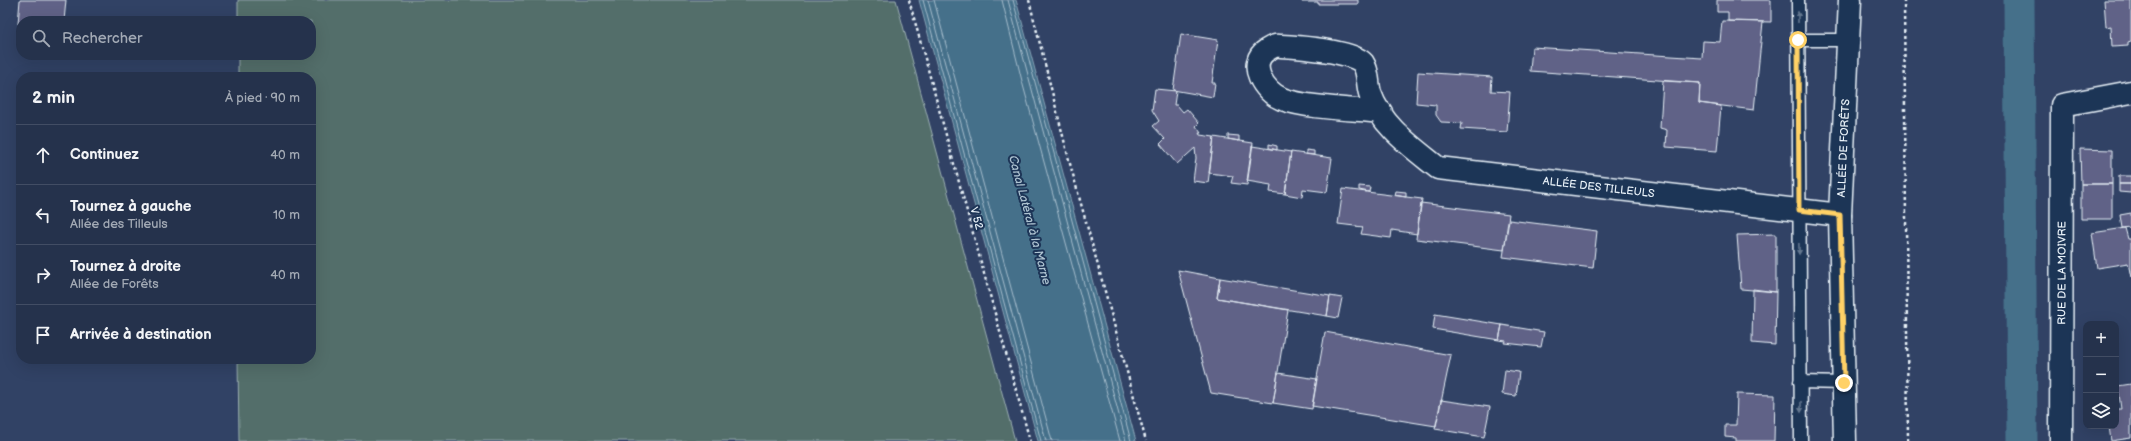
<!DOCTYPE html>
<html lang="fr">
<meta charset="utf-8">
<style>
body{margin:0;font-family:"Balsamiq Sans",sans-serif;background:#2d3a53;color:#f1f3f6}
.controls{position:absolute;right:12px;bottom:12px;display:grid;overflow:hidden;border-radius:8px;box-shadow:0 4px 16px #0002}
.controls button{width:36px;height:36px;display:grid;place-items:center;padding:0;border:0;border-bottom:1px solid #424d64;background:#25324c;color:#f1f3f6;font:20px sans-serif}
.stop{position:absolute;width:12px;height:12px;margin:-9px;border:3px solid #ffd166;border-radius:50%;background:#fff}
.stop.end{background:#ffd166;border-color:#fff;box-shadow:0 1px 4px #0008}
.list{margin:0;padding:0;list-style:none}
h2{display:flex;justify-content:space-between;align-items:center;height:52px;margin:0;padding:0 16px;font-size:17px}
h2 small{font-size:13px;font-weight:400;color:#a3aab5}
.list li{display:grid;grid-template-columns:26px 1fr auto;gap:12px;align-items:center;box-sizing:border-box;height:60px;padding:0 16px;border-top:1px solid #424d64}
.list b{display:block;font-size:15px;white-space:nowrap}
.list p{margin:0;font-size:13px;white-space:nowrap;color:#a3aab5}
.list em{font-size:13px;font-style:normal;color:#a3aab5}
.icon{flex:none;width:22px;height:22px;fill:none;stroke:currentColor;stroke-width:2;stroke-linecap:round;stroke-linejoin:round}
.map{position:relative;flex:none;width:2131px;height:441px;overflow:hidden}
.search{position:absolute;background:#25324c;box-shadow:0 4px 16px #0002;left:16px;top:16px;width:300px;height:44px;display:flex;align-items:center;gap:10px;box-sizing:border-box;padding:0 14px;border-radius:16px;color:#a3aab5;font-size:15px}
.panel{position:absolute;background:#25324c;box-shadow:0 4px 16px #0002;left:16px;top:72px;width:300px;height:292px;border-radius:16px}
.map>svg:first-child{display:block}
.green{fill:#526e6b;stroke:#9db0b2}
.water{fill:#446f8a;stroke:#86a3b6}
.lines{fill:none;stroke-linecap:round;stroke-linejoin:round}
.shore{stroke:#a6bdcc;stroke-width:1}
.canal{stroke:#446f8a;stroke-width:31}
.building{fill:#616287;stroke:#e8f1f8}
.lane-casing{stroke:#e8f1f8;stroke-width:15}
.street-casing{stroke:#e8f1f8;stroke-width:25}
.path{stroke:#e8f1f8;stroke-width:2.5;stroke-dasharray:3 3;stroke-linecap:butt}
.lane{stroke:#1d3557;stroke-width:12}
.street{stroke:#1d3557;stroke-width:22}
.oneway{fill:#64778f}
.route{stroke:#ffd166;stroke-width:5}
.labels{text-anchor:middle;stroke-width:4;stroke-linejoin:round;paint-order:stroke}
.street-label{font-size:11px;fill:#e8f1f8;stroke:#1d3557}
.water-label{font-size:12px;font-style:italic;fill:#afc4d2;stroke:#1d3557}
</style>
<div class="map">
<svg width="2131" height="441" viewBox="0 0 2131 441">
<rect width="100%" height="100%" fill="#314265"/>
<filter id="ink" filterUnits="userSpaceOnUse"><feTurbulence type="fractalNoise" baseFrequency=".025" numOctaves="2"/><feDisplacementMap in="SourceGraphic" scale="8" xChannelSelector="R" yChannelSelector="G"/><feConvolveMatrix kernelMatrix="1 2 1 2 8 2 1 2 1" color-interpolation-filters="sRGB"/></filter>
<g filter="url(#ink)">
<path class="green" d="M238 0H896L1015 441H239L238 359H311V77H238V55H311V21H238Z"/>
<path class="water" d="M919 0H1016L1136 441H1038Z"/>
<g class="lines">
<path class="shore" d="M923 0 1041 441
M928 0 1046 441
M934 0 1052 441
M1002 0 1023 85 1120 441
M1008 0 1126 441
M1013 0 1131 441"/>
<path class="canal" d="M2019 0 2022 441"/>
</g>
<path class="building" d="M20 0H66L64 21H21V24H18Z
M1302 0H1358V4H1318V2H1302Z
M1717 0H1771V22L1728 21V12H1717Z
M2104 0H2131V41L2128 42V46L2112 47 2111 26 2106 27Z
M1722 21 1763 22 1754 110 1699 103 1700 83 1530 71 1532 47 1702 58 1703 41 1720 42Z
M1181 34 1218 40 1212 83H1215L1213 97 1173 90Z
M1418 72 1492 77 1491 91 1510 92 1507 132 1461 129 1462 123 1441 122 1436 115V105L1416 103Z
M1663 81 1700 83 1699 103 1721 106 1717 151 1666 147 1667 130 1660 128Z
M1155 89 1176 91 1174 105H1177L1183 112 1187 109 1199 123 1196 126 1201 133H1199L1200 135 1214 137 1208 183 1193 181 1196 158 1195 148 1177 164 1160 144 1165 139 1153 126 1159 121 1152 110Z
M1228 135 1239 136V141L1228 139Z
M1214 137 1253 143 1247 185 1231 183 1233 176 1209 173Z
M1269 144 1277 146V150L1269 148Z
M1252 146 1291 152 1285 194 1270 192 1271 185 1247 181Z
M2080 149 2112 150V184H2081Z
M1306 150 1314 151V155L1306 154Z
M1291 152 1332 158 1327 192 1303 189 1302 197 1285 194Z
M2119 176H2131V184H2119Z
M2081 184H2112V219H2081Z
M2119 184H2131V193L2119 192Z
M1359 186 1370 187 1369 192 1359 190Z
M1343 189 1422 199 1417 234 1392 230 1391 238 1361 234 1363 227 1338 224Z
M1396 191 1406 192V197L1395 195Z
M1421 203 1509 214 1504 250 1416 239Z
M2131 213V227L2122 228 2120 215Z
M1509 220 1597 231 1593 268 1503 257Z
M2125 228 2128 239H2131V277L2128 263 2097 268 2092 233Z
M1776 234V292L1741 289 1737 235Z
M1178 270 1220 278 1217 298 1288 310 1273 403 1211 393Z
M1220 278 1330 296 1327 316 1217 298Z
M1753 289 1776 292 1775 345 1752 343Z
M1330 296 1342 298 1338 318 1327 316Z
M1435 314 1502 325 1499 340 1433 329Z
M1502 325 1544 332 1541 347 1505 343 1506 341 1499 340Z
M1325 332 1451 355 1436 426 1312 406Z
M1505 370 1519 372 1516 396 1502 394Z
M1278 373 1317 379 1312 409 1273 403Z
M2131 384V438L2111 441 2109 426H2116V409H2121L2118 386Z
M1737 394 1775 395 1774 441H1736V438L1725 437V425H1736Z
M1441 400 1490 407 1484 437 1435 429Z"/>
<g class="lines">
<defs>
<path id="lane" d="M1798 0 1801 441
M1798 40H1848
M1800 382 1843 383"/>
<g id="street">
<path id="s1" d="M1381 112C1353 109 1307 108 1282 99 1264 92 1246 63 1267 50 1272 47 1275 45 1281 46 1298 47 1353 51 1363 63 1369 72 1367 83 1370 93 1381 126 1412 147 1438 168L1840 215"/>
<path id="s2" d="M1845 441 1840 215 1850 0"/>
<path id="s3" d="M2061 441 2062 105 2131 92"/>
</g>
</defs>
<use href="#lane" class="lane-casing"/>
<use href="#street" class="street-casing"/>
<path class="path" d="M909 0 1030 441
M1029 0 1069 160 1146 441
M1904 0 1908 441"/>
<use href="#lane" class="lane"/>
<use href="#street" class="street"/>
</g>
<defs><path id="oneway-solid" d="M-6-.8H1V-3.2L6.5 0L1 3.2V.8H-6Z"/></defs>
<g class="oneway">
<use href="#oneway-solid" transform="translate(1798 17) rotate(-90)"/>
<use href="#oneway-solid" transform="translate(1799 249) rotate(89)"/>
<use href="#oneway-solid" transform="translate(1801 407) rotate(90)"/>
</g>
</g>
<g class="lines" filter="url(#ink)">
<path class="route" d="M1798 40 1799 210 1840 215 1844 383"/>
</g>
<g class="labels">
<g class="street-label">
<text dy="4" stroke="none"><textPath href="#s2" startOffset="293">ALLÉE DE FORÊTS</textPath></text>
<text dy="4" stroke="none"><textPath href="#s1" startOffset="558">ALLÉE DES TILLEULS</textPath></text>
<text transform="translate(977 218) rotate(75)" y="4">V 52</text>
<text dy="4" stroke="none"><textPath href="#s3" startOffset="168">RUE DE LA MOIVRE</textPath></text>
</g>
<g class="water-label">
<text transform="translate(1030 220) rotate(75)" y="4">Canal Latéral à la Marne</text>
</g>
</g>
</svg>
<div class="controls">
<button>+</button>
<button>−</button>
<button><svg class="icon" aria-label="layers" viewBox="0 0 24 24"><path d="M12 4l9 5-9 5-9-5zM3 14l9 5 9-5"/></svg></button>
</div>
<div class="stop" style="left:1798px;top:40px"></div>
<div class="stop end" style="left:1844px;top:383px"></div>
<div class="search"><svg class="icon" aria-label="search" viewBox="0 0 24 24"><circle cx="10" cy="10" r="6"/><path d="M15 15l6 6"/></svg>Rechercher</div>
<section class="panel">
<h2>2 min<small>À pied · 90 m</small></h2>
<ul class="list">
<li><svg class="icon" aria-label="ahead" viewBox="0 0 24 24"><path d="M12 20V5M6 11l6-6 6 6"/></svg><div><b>Continuez</b></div><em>40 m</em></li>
<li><svg class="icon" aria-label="left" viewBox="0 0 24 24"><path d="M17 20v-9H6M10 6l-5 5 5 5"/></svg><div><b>Tournez à gauche</b><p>Allée des Tilleuls</p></div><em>10 m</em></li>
<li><svg class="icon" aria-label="right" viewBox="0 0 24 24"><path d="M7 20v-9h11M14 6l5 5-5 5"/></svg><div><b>Tournez à droite</b><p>Allée de Forêts</p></div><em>40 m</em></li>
<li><svg class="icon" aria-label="arrive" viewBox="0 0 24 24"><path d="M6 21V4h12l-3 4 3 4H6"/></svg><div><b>Arrivée à destination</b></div></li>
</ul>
</section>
</div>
